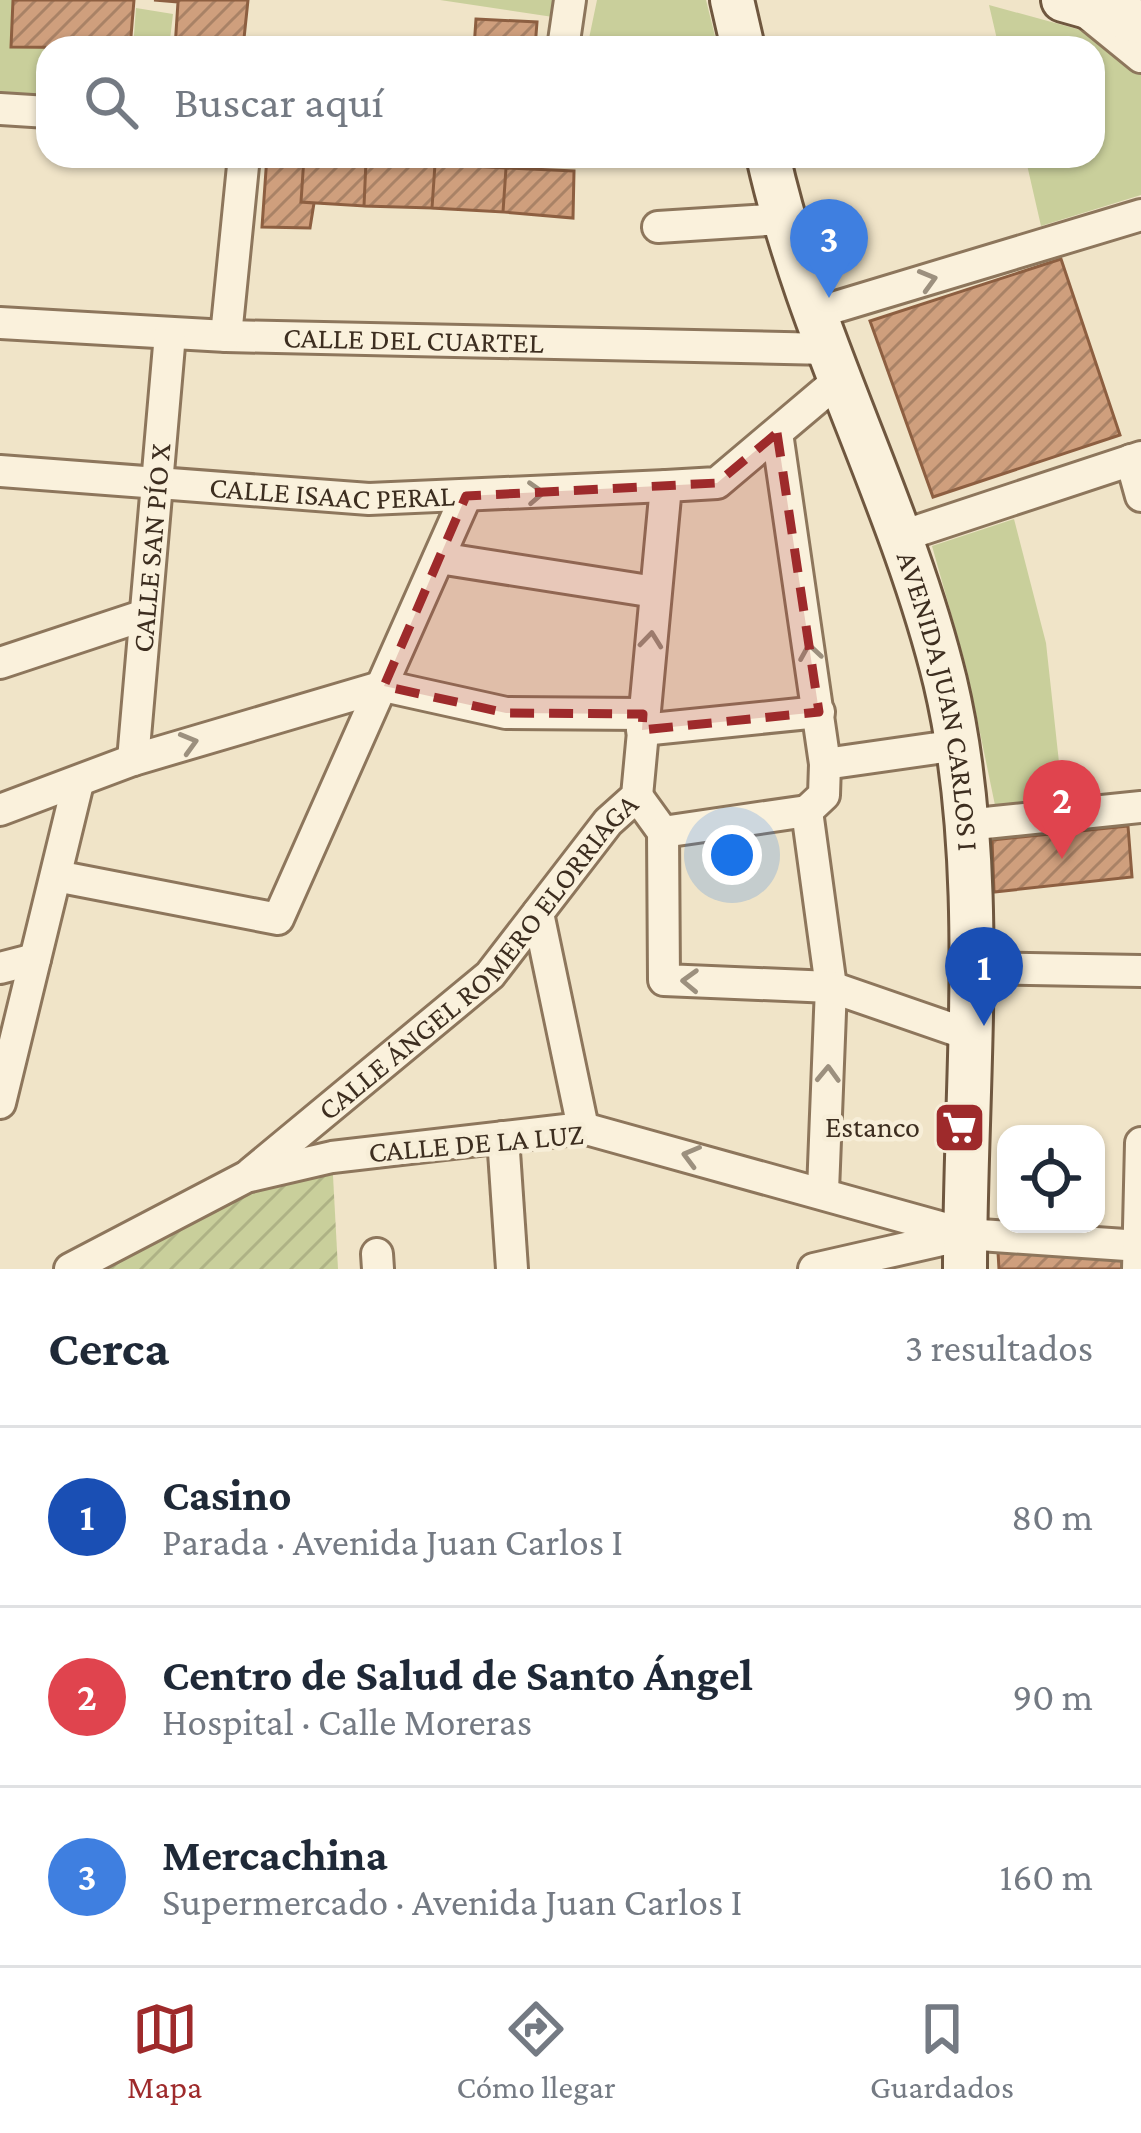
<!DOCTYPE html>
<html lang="es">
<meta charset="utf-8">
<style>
body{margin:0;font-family:"Crimson Pro",serif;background:#f2f2f3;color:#1f2937}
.controls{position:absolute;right:36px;bottom:36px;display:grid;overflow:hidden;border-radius:24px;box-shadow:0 3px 9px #0004}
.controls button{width:108px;height:108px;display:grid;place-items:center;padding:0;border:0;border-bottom:3px solid #e0e1e3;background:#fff;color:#1f2937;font:60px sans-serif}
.you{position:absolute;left:732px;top:855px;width:42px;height:42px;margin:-30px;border:9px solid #fff;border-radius:50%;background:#1a73e8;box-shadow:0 0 0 18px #1a73e833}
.badge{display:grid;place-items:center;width:78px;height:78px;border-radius:50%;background:#9e2a2b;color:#fff;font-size:39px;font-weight:700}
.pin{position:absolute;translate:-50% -99px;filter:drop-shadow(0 3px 6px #0008)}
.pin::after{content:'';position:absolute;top:63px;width:42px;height:36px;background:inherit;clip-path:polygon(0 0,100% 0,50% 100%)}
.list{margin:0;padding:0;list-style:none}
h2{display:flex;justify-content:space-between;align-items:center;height:156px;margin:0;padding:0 48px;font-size:51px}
h2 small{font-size:39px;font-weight:400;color:#747a83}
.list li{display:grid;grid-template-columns:78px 1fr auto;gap:36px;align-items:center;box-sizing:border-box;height:180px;padding:0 48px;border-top:3px solid #e0e1e3}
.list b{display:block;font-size:45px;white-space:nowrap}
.list p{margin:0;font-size:39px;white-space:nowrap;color:#747a83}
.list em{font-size:39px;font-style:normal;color:#747a83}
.icon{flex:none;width:66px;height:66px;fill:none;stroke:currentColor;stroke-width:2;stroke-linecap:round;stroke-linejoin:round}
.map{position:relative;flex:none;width:1141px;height:1269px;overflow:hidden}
.search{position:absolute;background:#fff;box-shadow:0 3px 9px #0004;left:36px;right:36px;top:36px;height:132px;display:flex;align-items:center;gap:30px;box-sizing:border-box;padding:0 42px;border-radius:36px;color:#747a83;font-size:45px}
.sheet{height:696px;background:#fff}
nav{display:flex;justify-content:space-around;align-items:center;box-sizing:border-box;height:168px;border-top:3px solid #e0e1e3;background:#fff;font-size:33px;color:#747a83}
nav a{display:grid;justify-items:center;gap:6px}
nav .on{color:#9e2a2b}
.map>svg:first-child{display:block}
.park{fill:#c9cf9b}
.garden{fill:url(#garden-furrows)}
.building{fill:url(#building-hatch);stroke:#8d5f41;stroke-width:3}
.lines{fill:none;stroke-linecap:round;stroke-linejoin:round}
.street-casing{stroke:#8d765c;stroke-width:36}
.secondary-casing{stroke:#6f573f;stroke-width:48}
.street{stroke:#faf1dc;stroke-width:30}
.secondary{stroke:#faf1dc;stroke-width:42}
.oneway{stroke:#9c907e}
.marked{fill:#9e2a2b;fill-opacity:0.2;stroke:#9e2a2b;stroke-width:9;stroke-dasharray:24 15;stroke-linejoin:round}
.labels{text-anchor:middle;stroke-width:9;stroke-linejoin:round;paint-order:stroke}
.street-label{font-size:30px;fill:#3d2e20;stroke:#f7eed8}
.poi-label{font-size:30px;fill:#3d2e20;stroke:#f7eed8;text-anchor:end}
</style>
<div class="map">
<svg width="1141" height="1269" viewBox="0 0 1141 1269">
<defs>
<pattern id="garden-furrows" width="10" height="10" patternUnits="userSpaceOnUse" patternTransform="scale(3)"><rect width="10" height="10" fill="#c9cf9b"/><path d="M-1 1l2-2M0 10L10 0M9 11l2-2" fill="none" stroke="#aeb285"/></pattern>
<pattern id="building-hatch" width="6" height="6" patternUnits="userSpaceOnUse" patternTransform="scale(3)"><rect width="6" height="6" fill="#cf9f7d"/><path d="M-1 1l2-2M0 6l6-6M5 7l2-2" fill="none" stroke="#a98266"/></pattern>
</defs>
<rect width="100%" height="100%" fill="#f0e4c8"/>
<path class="park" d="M0 0H134L130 48H48V112L0 105Z
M440 0H556L553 17Z
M597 0H706L718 48H587Z
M989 5 1088 32 1141 70V195L1041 226 1025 156H1093V48H999Z
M136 8 173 14 169 48H133Z
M1014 519 1046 643 1063 799 996 810 967 670 932 546Z"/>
<path class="garden" d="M332 1157 338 1269H70L246 1177Z"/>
<path class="building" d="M13 0H134L130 48 11 47Z
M154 0H248L243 48H175L178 2Z
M476 19 537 22 535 48H474Z
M267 156 304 157 301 202 314 203 310 228 262 227Z
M304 157 366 161 364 206 301 202Z
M366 161 435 164 432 208 364 206Z
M435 164 506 168 503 212 432 208Z
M506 168 574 171 573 218 503 212Z
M1061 259 1120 435 933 497 870 321Z
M1128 826 1132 877 994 892 992 840Z
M998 1252 1129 1256V1269H999Z"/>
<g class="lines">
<defs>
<g id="street">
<path d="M1087 13 1141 57"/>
<path d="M563 48 570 0"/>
<path d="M0 109 48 112"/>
<path d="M658 227 783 219"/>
<path d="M816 313 1141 215"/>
<path id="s1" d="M0 323 226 336 829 349"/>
<path d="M226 336 244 156"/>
<path d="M777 433 825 764 824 795 807 811 831 987 823 1191"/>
<path d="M1131 460 1141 496"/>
<path id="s2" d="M0 471 369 499 666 486"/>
<path d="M899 537 1141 457"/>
<path d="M439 558 655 592"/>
<path d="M0 663 145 615"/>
<path d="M642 730 819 712"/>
<path id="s3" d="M133 760 170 334"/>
<path d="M825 764 958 745"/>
<path d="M637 796 663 832 664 980 831 987 967 1034"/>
<path d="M0 810 133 760 384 686 506 713 643 714"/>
<path d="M966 825 1141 807"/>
<path d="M663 832 807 811"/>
<path d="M56 876 278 919 466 496"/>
<path d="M538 913 583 1128"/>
<path d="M0 968 35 959"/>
<path d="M968 968 1141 971"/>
<path d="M0 1103 78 783"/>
<path d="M503 1137 512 1269"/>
<path id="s4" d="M251 1173 490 975 608 822 637 796 666 486 717 483 840 379"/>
<path d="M377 1254 378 1269"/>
<path d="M70 1269 246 1177 332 1157 583 1128 965 1234 1141 1246"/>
<path d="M814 1269 959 1236"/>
<path d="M1138 1269 1141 1143"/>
</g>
<g id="secondary">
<path d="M732 0 743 48"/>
<path d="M1063 0 1141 22"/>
<path id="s5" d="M768 156C808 336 901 501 945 681 989 866 965 1078 965 1269"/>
</g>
</defs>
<use href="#street" class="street-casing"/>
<use href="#secondary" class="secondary-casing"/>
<use href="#street" class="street"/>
<use href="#secondary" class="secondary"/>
</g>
<defs><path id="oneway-chevron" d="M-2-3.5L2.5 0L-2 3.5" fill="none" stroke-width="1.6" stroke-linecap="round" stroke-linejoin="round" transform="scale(3)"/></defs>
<g class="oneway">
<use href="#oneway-chevron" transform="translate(928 280) rotate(-16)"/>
<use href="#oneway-chevron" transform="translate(536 493) rotate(-3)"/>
<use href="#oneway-chevron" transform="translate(651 640) rotate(-84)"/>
<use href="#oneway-chevron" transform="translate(810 652) rotate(-99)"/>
<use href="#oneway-chevron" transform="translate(189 743) rotate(-16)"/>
<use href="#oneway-chevron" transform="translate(690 981) rotate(-178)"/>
<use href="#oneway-chevron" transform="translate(828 1074) rotate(-88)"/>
<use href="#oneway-chevron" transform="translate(691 1156) rotate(-165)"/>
</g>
<path class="marked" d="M777 433 819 712 642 730 643 714 506 713 384 686 466 496 717 483Z"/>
<defs>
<symbol id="supermarket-square" viewBox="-11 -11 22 22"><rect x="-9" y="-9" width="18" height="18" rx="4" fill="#9e2a2b" stroke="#f7eed8"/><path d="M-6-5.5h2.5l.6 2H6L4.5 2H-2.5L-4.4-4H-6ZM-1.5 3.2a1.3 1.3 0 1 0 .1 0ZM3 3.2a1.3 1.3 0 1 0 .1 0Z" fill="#fff"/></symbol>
</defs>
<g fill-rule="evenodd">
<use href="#supermarket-square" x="930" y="1098" width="59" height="59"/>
</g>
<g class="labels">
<g class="street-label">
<text dy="10" stroke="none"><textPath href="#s1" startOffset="414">CALLE DEL CUARTEL</textPath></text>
<text dy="10" stroke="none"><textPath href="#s2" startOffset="333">CALLE ISAAC PERAL</textPath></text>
<text dy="10" stroke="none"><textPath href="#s3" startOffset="213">CALLE SAN PÍO X</textPath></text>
<text dy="10" stroke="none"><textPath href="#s5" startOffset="573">AVENIDA JUAN CARLOS I</textPath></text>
<text dy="10" stroke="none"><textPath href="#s4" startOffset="315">CALLE ÁNGEL ROMERO ELORRIAGA</textPath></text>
<text transform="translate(476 1143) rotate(-5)" y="10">CALLE DE LA LUZ</text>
</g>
<g class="poi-label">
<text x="920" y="1137">Estanco</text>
</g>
</g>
</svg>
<div class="controls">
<button><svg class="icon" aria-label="locate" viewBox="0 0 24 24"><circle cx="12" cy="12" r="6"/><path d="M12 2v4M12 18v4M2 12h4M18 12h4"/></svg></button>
</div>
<div class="you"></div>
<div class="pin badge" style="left:984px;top:1026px;background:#1a4fb4">1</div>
<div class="pin badge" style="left:1062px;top:859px;background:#e0444e">2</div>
<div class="pin badge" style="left:829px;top:298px;background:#3f7fe0">3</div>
<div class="search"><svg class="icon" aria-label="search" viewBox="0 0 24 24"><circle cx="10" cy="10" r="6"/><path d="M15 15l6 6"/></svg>Buscar aquí</div>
</div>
<section class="sheet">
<h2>Cerca<small>3 resultados</small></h2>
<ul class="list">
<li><span class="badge" style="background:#1a4fb4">1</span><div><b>Casino</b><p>Parada · Avenida Juan Carlos I</p></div><em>80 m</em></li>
<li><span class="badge" style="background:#e0444e">2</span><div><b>Centro de Salud de Santo Ángel</b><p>Hospital · Calle Moreras</p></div><em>90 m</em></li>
<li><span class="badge" style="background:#3f7fe0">3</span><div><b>Mercachina</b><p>Supermercado · Avenida Juan Carlos I</p></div><em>160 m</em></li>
</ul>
</section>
<nav>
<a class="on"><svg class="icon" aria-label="map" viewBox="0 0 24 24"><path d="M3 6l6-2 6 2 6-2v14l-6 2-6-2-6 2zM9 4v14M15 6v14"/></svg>Mapa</a>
<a><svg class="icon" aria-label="directions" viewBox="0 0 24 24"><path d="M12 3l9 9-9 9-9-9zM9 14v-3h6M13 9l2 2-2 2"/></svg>Cómo llegar</a>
<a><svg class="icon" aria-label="saved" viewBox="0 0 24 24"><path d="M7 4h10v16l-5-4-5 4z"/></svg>Guardados</a>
</nav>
